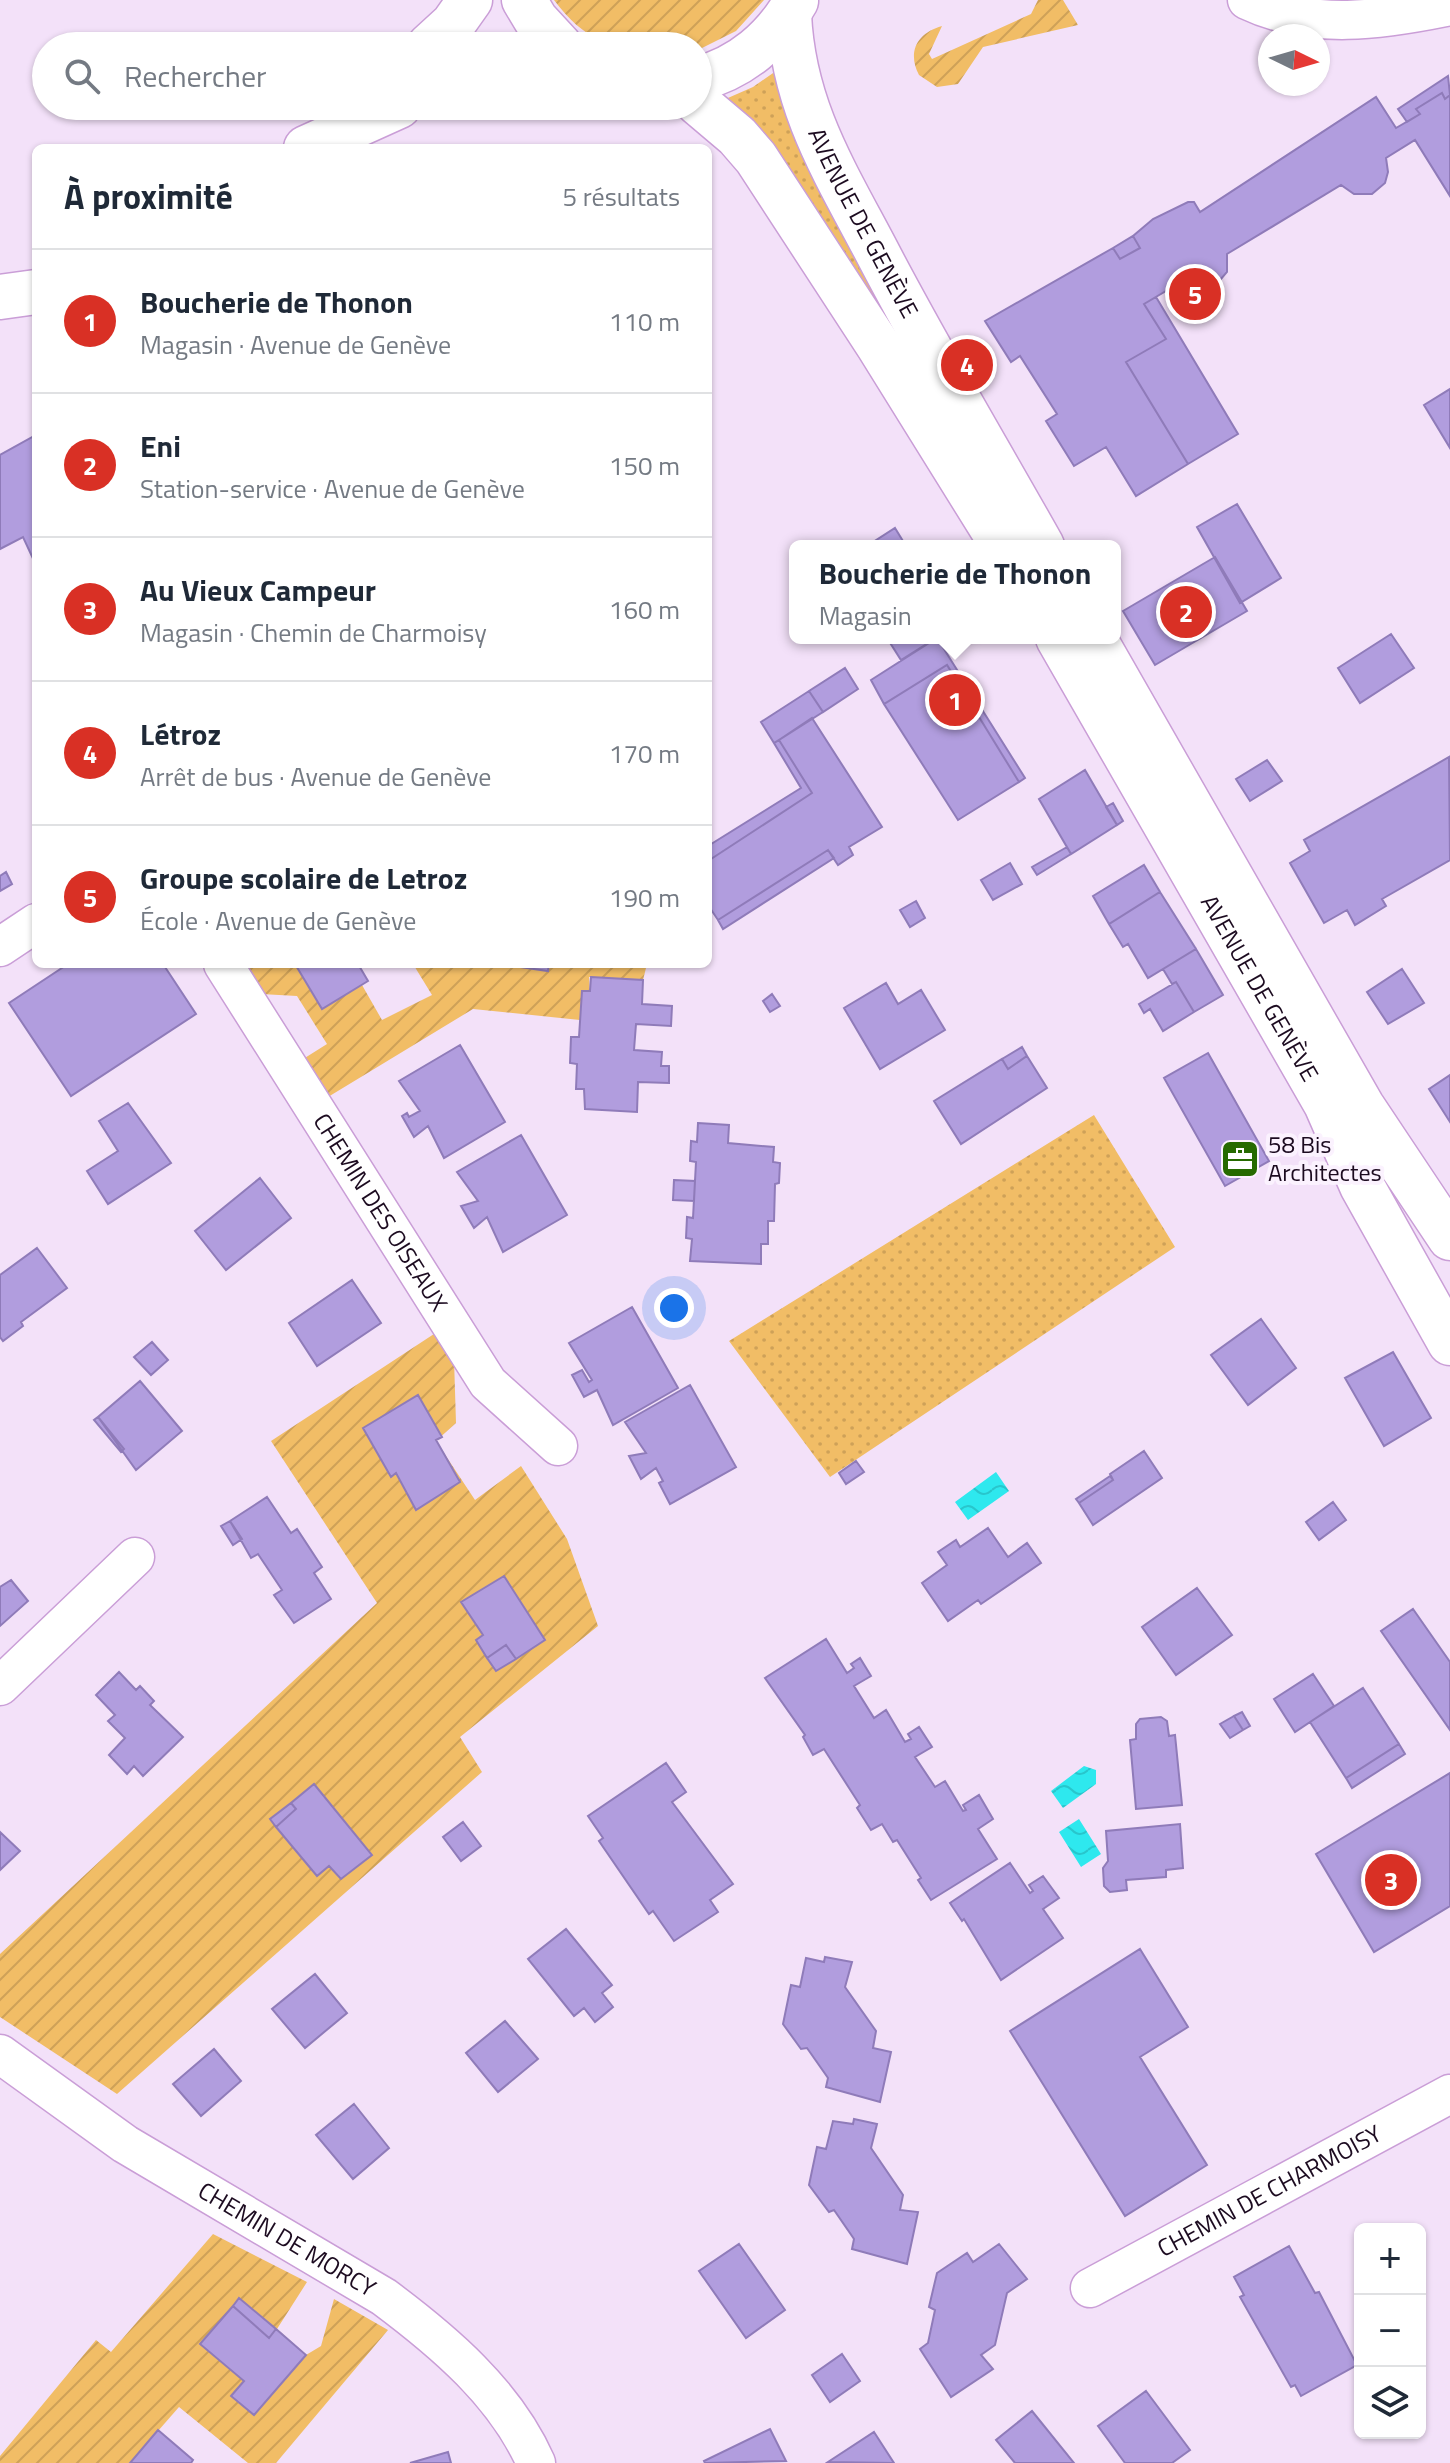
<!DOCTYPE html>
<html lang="fr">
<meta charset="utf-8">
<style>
body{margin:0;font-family:"Titillium Web",sans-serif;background:#f2f2f3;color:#1f2937}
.controls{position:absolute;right:24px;bottom:24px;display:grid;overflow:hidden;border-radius:12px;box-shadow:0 2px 6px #0004}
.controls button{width:72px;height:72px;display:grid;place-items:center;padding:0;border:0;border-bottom:2px solid #e0e1e3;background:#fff;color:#1f2937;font:40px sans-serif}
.compass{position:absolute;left:1258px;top:24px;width:72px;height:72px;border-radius:50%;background:#fff;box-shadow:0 2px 6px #0004;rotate:95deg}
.you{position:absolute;left:674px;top:1308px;width:28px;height:28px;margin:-20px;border:6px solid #fff;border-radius:50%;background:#1a73e8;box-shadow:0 0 0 12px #1a73e833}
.badge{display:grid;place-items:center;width:52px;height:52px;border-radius:50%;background:#d93025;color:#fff;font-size:26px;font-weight:700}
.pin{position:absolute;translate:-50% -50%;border:4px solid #fff;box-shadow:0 2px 8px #0006}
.popup{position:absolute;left:789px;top:540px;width:332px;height:104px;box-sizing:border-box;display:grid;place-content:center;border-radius:12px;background:#fff;filter:drop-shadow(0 2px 6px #0005);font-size:26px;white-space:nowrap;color:#747a83}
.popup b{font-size:30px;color:#1f2937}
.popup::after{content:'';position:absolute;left:50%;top:100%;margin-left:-16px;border:16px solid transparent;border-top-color:#fff}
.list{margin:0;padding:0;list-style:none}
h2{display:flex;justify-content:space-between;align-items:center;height:104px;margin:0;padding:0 32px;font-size:34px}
h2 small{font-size:26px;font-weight:400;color:#747a83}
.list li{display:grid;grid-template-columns:52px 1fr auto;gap:24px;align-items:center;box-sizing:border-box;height:144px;padding:0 32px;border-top:2px solid #e0e1e3}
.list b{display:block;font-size:30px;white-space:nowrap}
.list p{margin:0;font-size:26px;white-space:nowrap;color:#747a83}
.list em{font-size:26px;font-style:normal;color:#747a83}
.icon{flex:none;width:44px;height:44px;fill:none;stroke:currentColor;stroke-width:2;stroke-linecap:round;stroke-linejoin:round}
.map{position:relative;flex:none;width:1450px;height:2463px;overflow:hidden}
.search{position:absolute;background:#fff;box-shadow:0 2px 6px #0004;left:32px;top:32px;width:680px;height:88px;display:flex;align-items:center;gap:20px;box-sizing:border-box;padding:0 28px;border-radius:44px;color:#747a83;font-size:30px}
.panel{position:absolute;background:#fff;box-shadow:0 2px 6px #0004;left:32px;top:144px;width:680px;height:824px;border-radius:12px}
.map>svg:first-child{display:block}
.grass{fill:url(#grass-dots)}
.garden{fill:url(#garden-furrows)}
.water{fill:url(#water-waves)}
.building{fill:#b19dde;stroke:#8f7bb9;stroke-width:2}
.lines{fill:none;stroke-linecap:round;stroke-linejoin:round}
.minor-casing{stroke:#ca9ed7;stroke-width:41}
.major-casing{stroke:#ca9ed7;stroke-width:47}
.minor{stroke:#fff;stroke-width:38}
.major{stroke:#fff;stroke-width:44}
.labels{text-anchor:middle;stroke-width:8;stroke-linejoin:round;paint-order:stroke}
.street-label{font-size:24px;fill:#1c0b20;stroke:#fbf2fe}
.poi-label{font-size:24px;fill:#1c0b20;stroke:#fbf2fe;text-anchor:start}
</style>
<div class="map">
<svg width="1450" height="2463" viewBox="0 0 1450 2463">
<defs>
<pattern id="grass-dots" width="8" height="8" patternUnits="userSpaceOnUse" patternTransform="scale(2)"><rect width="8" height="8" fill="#f1bd66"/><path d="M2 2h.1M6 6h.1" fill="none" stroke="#cea158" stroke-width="1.8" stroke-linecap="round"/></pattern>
<pattern id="garden-furrows" width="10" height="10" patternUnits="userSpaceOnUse" patternTransform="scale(2)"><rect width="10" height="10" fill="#f1bd66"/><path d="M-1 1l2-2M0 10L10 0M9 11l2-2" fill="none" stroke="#cea158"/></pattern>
<pattern id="water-waves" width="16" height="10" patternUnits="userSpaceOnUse" patternTransform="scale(2)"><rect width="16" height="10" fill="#2ee8ee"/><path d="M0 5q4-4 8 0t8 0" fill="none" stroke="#28c6cc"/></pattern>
</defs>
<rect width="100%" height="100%" fill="#f3e1f9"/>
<path class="grass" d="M776 71 895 319 882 326 721 101 753 87Z
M1094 1115 1175 1247 830 1477 729 1341Z"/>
<path class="garden" d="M554 0H764L736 31 698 50V46C632 46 598 59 554 0Z
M1038 0H1063L1078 25 983 47 958 84 937 87 919 75C907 52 917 33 942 26L929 54 932 59 1031 14Z
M241 964H350L382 1020 432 995 413 964H647L643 980 589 977 590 991 580 1020 473 1009 328 1097 300 1061 327 1044 297 996 261 994Z
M437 1332 454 1359 456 1423 436 1441 475 1500 521 1466 567 1539 598 1626 460 1737 482 1772 117 2094 0 2017V1954L377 1603 271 1441Z
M213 2234 307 2282 277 2329 306 2355 321 2346 334 2299 388 2330 276 2463H248L179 2407 130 2463H0V2456L96 2340 111 2352Z"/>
<path class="water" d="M996 1472 1009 1491 968 1520 955 1502Z
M1084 1766 1096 1770V1784L1063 1808 1051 1791Z
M1079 1819 1101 1854 1081 1867 1059 1832Z"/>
<path class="building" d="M1448 76 1450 95 1445 99 1442 93 1416 109 1420 114 1407 122 1398 109Z
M1442 93 1445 99 1450 95V196L1415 140 1386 158 1388 172 1385 183 1372 194H1354L1341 185 1227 254V272L1215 286 1197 289 1183 281 1144 304 1166 339 1126 362 1188 464 1136 496 1106 447 1074 466 1046 421 1057 414 1020 356 1011 362 985 321 1113 248 1120 259 1140 248 1133 236 1153 219 1188 202H1194L1200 212 1376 97 1396 128 1420 114 1416 109Z
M1133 236 1140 248 1120 259 1113 248Z
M1156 297 1238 434 1188 464 1126 362 1166 339 1144 304Z
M1450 389V448L1424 405Z
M36 435V565L23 537 0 549V455Z
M1237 504 1281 578 1240 603 1197 527Z
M895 528 906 546H867Z
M1215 557 1247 611 1155 665 1123 611Z
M1391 634 1414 668 1360 703 1338 668Z
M887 638H936L901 660Z
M937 638 1025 778 1019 782 947 665 884 704 871 680Z
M947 665 1019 782 958 820 884 704Z
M845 668 858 689 823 712 809 691Z
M809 691 823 712 774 743 761 722Z
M812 718 882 827 849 847 853 855 838 865 828 850 718 920 708 905V861L812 793 779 740Z
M779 740 812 793 708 861V846L801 788 774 743Z
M1449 757 1450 860 1382 899 1386 906 1355 925 1347 910 1324 923 1290 863 1310 851 1304 840Z
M1267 760 1282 781 1250 801 1236 779Z
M1085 770 1117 825 1071 854 1039 799Z
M1113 803 1123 821 1117 825 1106 807Z
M1067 847 1071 854 1037 875 1032 867Z
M828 850 834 858 723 929 718 920Z
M1010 863 1022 884 993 900 981 880Z
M1144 865 1160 892 1109 924 1093 896Z
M6 872 12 884 0 891V876Z
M1160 892 1196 949 1148 978 1128 944 1123 947 1109 924Z
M916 901 925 918 910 927 900 910Z
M1196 949 1223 995 1194 1012 1176 982 1172 984 1163 969Z
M68 964H163L196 1014 71 1096 9 1003Z
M295 964H358L368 981 322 1009Z
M500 964H549L548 971Z
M1402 969 1424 1003 1388 1024 1367 992Z
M591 977 643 980 642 1004 672 1006 671 1026 636 1024 634 1050 662 1052 661 1066H669V1083L638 1082 637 1112 585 1109 584 1089H576L577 1064 570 1063 571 1037H579L582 991H590Z
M1176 982 1194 1012 1163 1031 1150 1009 1144 1013 1139 1004Z
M886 983 898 1004 921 990 945 1030 880 1069 844 1008Z
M772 994 780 1006 770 1012 763 1001Z
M460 1045 505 1122 444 1158 428 1126 414 1137 402 1116 407 1113 409 1117 420 1111 399 1081Z
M1022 1047 1027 1056 1008 1069 1002 1059Z
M1208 1053 1269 1161 1225 1186 1164 1078Z
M1027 1056 1047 1088 961 1144 934 1101 1002 1059 1008 1069Z
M1450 1075V1122L1429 1089Z
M128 1103 171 1163 108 1204 87 1171 118 1151 99 1121Z
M698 1123 729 1125 728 1143 774 1147 773 1162 780 1163 779 1183 775 1184 774 1221H768V1244H761V1264L690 1261 692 1239 686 1238 687 1217 693 1218 696 1162 690 1161 691 1141 697 1142Z
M521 1135 567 1215 503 1252 487 1217 474 1228 461 1206 478 1201 457 1172Z
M260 1178 291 1218 226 1270 195 1231Z
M674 1180 695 1181 694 1201 673 1200Z
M37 1248 67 1288 21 1322 23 1326 3 1341 0 1337V1275Z
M352 1280 381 1323 317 1366 289 1323Z
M632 1307 678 1388 613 1425 597 1390 584 1397 572 1375 582 1370 589 1382 592 1380 569 1343Z
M1261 1319 1296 1368 1248 1405 1211 1355Z
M152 1342 168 1360 151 1375 134 1357Z
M1393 1352 1431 1418 1384 1446 1345 1378Z
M140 1381 182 1431 136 1470 98 1417Z
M690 1385 736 1467 670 1504 659 1483 663 1481 656 1468 641 1479 629 1456 646 1453 625 1422Z
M418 1395 442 1437 436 1440 460 1482 416 1510 396 1473 391 1477 363 1428Z
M98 1417 124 1449 121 1452 94 1420Z
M1144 1451 1162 1478 1093 1525 1079 1503 1113 1480 1110 1474Z
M856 1461 864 1472 846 1484 839 1473Z
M1110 1476 1113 1480 1079 1503 1076 1499Z
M267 1497 291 1533 297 1529 322 1567 314 1573 331 1599 294 1623 274 1595 282 1590 258 1554 251 1558 230 1521Z
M1333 1502 1346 1520 1319 1540 1306 1522Z
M230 1521 242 1539 233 1545 221 1526Z
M988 1528 1008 1557 1027 1543 1041 1563 981 1604 978 1600 948 1621 922 1583 947 1565 938 1552 956 1540 960 1547Z
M504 1576 545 1640 516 1659 506 1645 487 1658 476 1640 483 1635 461 1602Z
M11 1580 28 1601 0 1626V1587Z
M1197 1588 1232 1635 1176 1675 1142 1627Z
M1413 1609 1450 1662V1730L1381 1631Z
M826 1639 847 1673 854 1668 851 1664 860 1658 871 1676 854 1686 874 1718 886 1710 905 1742 911 1739 908 1734 919 1727 932 1747 915 1757 935 1787 945 1781 963 1811 966 1810 963 1805 979 1795 993 1819 978 1829 997 1859 931 1900 918 1880 921 1878 897 1840 893 1842 882 1824 871 1830 857 1808 860 1805 824 1749 813 1755 803 1737 805 1735 765 1678Z
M506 1645 516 1659 496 1671 487 1658Z
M119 1672 136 1690 140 1686 154 1701 150 1705 183 1737 143 1776 134 1766 127 1774 109 1755 125 1738 108 1721 115 1715 96 1695Z
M1313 1674 1334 1706 1295 1732 1274 1699Z
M1363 1688 1399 1744 1346 1778 1310 1722Z
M1242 1712 1250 1726 1243 1730 1234 1716Z
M1234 1716 1243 1730 1230 1738 1220 1724Z
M1161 1717 1167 1721 1169 1736 1175 1735 1182 1805 1136 1809 1130 1740 1136 1739V1724L1140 1719Z
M1399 1744 1405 1754 1352 1788 1346 1778Z
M666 1763 686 1792 672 1802 733 1884 710 1900 718 1912 674 1941 653 1911 649 1914 599 1841 603 1838 588 1816Z
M1450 1773V1906L1374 1952 1316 1854Z
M314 1784 372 1855 341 1879 329 1866 317 1876 276 1827 296 1809 291 1803Z
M291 1803 296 1809 276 1827 270 1819Z
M463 1822 481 1846 461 1861 443 1837Z
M1180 1824 1183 1868 1166 1870V1877L1126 1880 1127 1890 1110 1892 1104 1886 1103 1868 1108 1861 1106 1831Z
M0 1832 20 1851 0 1870Z
M1010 1863 1030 1893 1033 1891 1029 1885 1043 1876 1059 1898 1043 1909 1063 1938 1001 1980 964 1919 962 1921 950 1903Z
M566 1929 612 1985 602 1993 613 2007 595 2022 584 2008 574 2016 528 1959Z
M1140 1949 1188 2027 1140 2057 1207 2165 1125 2216 1010 2031Z
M825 1957 852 1962 845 1987 876 2031 873 2048 891 2052 880 2102 826 2087 828 2078 807 2048 801 2049 783 2024 791 1985 800 1987 806 1958 824 1962Z
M315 1974 347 2013 305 2048 272 2009Z
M505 2021 538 2059 498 2092 466 2053Z
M214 2049 241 2081 201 2116 173 2084Z
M354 2104 389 2148 353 2179 316 2135Z
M854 2119 877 2124 871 2148 903 2195 900 2210 918 2212 907 2264 852 2249 854 2239 834 2210 829 2212 809 2185 817 2147 826 2149 833 2121 853 2124Z
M739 2244 785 2310 746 2338 699 2271Z
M999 2244 1027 2279 1007 2293 995 2345 981 2355 993 2369 951 2397 920 2349 928 2343 935 2310 929 2307 937 2273 967 2253 973 2262Z
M1289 2246 1315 2293 1319 2292 1357 2365 1301 2396 1295 2385 1291 2387 1240 2297 1244 2295 1234 2277Z
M239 2298 276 2329 269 2338 233 2306Z
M233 2306 269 2338 276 2329 306 2355 254 2415 231 2396 244 2381 200 2344Z
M842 2354 860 2381 830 2402 812 2375Z
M1146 2391 1190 2450 1172 2463H1125L1098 2426Z
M1032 2411 1074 2463H1015L996 2440Z
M770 2429 786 2461 705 2463 704 2461Z
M158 2430 193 2460 191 2463H130Z
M874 2432 894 2463 828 2462Z
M448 2452 451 2463H410Z"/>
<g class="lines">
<defs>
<g id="minor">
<path d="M1247 0C1312 31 1382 20 1450 6"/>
<path d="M0 947 36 923"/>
<path id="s1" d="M223 964 488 1383 558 1446"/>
<path d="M0 1686 135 1557"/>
<path id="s2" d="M0 2054 125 2144 384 2297C443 2341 505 2393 536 2463"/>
<path id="s3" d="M1090 2288 1450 2094"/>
</g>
<g id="major">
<path d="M524 0 536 20 560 46"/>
<path id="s4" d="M789 14C793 107 835 172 877 252 929 352 987 448 1042 546"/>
<path d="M429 46 453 24 470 0"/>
<path d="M698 79C741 68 775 39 796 1"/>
<path d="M698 103 737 136 756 158 878 345 1003 546"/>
<path d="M306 148 399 106"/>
<path d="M0 297 36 292"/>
<path id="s5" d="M1058 638 1326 1104 1362 1186 1450 1343"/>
<path d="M1094 638 1362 1106 1450 1238"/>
</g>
</defs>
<use href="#minor" class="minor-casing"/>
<use href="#major" class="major-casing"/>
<use href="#minor" class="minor"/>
<use href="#major" class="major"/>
</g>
<defs>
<symbol id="office-square" viewBox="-11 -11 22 22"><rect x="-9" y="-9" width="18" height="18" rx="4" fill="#266a00" stroke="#fbf2fe"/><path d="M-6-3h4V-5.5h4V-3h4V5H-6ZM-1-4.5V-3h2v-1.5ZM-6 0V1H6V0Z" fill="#fff"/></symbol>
</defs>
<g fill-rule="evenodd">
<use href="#office-square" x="1218" y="1137" width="44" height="44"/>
</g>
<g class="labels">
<g class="street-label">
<text dy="8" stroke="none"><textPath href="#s4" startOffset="224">AVENUE DE GENÈVE</textPath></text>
<text dy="8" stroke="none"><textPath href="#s5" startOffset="404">AVENUE DE GENÈVE</textPath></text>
<text dy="8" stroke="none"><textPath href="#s1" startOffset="294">CHEMIN DES OISEAUX</textPath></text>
<text dy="8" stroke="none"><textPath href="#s3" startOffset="204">CHEMIN DE CHARMOISY</textPath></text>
<text dy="8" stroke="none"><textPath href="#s2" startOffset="342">CHEMIN DE MORCY</textPath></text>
</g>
<g class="poi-label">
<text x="1268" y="1153">58 Bis<tspan x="1268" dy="28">Architectes</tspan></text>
</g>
</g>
</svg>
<div class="controls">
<button>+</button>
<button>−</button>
<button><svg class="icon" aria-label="layers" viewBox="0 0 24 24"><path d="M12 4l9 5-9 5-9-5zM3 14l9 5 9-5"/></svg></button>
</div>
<svg class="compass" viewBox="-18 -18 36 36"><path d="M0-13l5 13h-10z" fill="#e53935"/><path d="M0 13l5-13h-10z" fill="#747a83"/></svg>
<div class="you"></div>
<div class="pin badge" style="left:955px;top:700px">1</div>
<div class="popup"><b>Boucherie de Thonon</b>Magasin</div>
<div class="pin badge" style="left:1186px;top:612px">2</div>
<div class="pin badge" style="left:1391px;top:1880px">3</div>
<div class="pin badge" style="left:967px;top:365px">4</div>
<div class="pin badge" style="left:1195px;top:294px">5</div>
<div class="search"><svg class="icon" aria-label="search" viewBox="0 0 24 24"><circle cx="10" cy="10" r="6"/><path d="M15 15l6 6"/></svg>Rechercher</div>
<section class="panel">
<h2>À proximité<small>5 résultats</small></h2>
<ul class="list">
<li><span class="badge">1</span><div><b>Boucherie de Thonon</b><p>Magasin · Avenue de Genève</p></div><em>110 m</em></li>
<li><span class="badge">2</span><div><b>Eni</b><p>Station-service · Avenue de Genève</p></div><em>150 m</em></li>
<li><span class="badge">3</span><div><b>Au Vieux Campeur</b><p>Magasin · Chemin de Charmoisy</p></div><em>160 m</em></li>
<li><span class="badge">4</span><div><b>Létroz</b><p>Arrêt de bus · Avenue de Genève</p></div><em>170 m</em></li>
<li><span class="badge">5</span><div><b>Groupe scolaire de Letroz</b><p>École · Avenue de Genève</p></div><em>190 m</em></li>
</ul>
</section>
</div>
